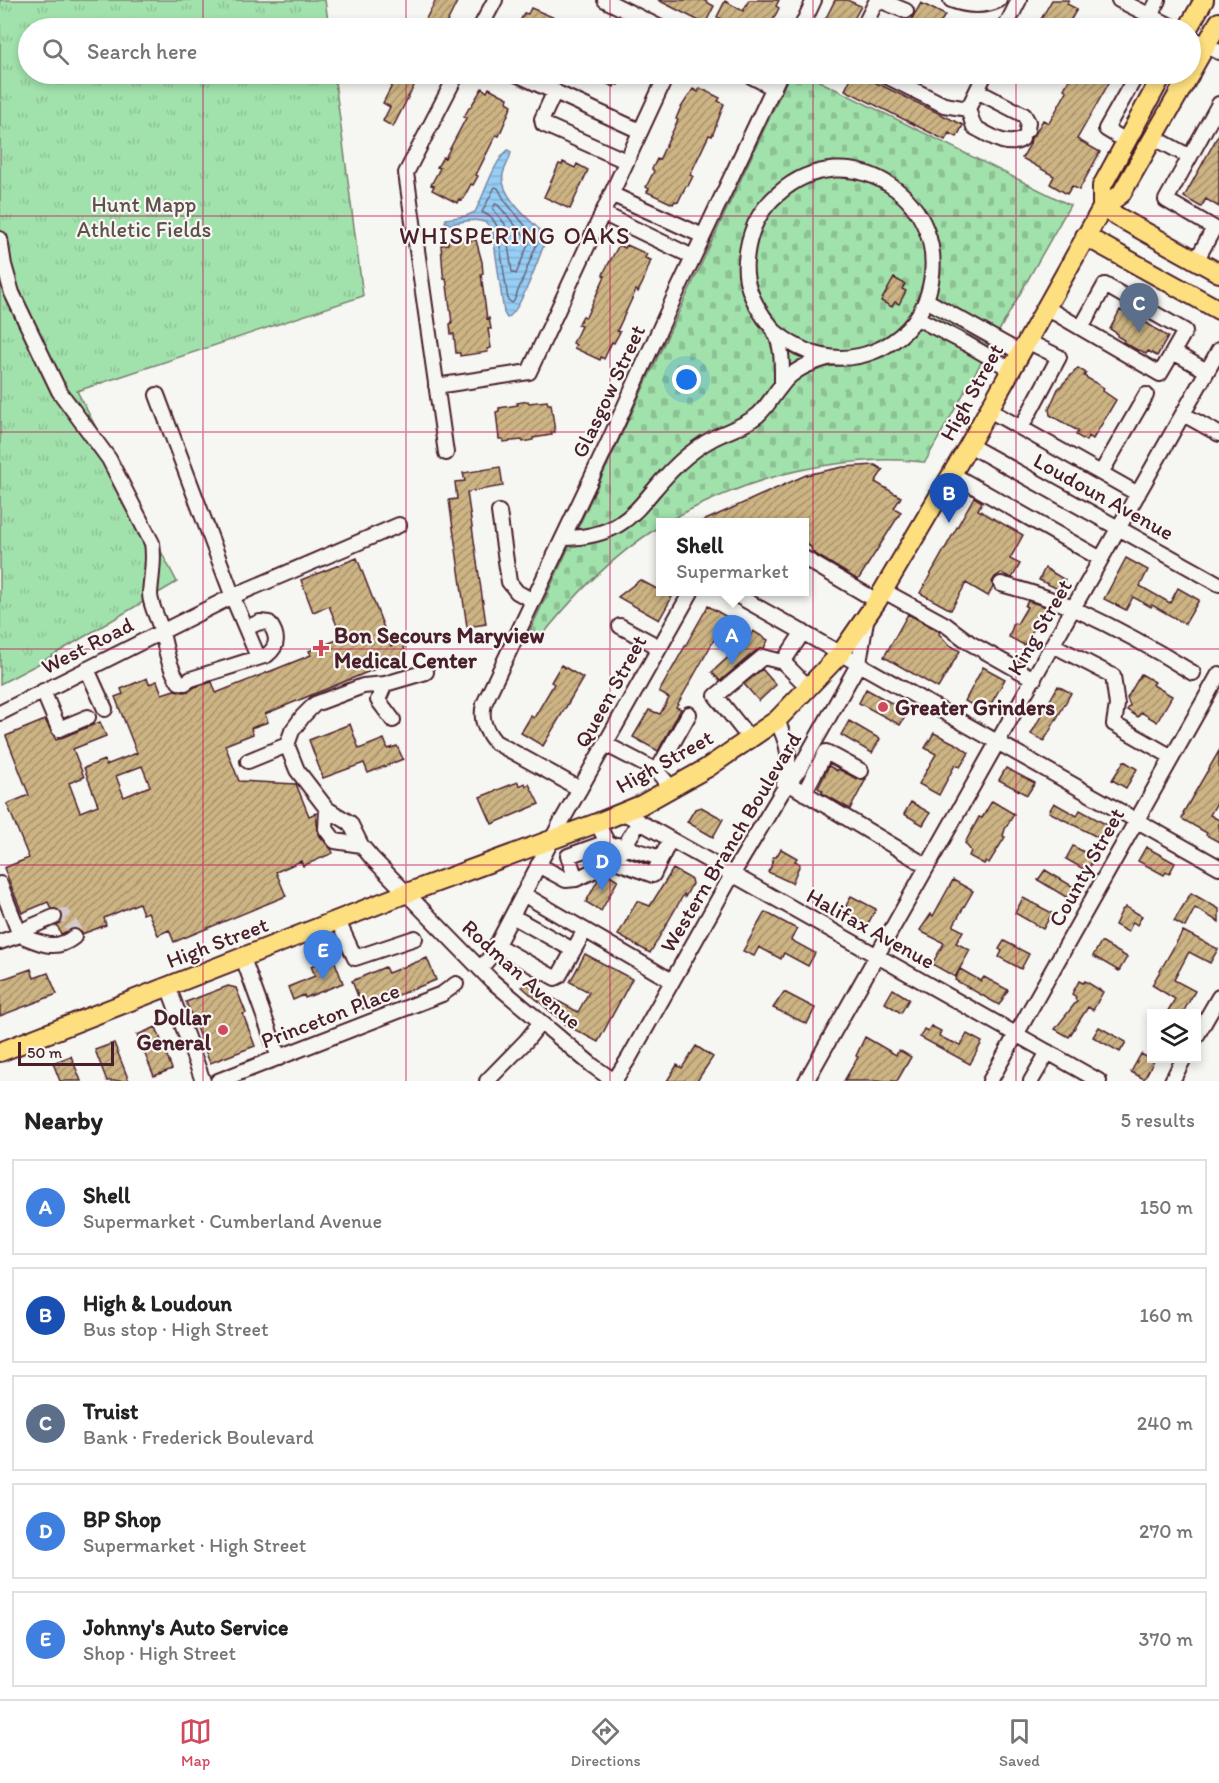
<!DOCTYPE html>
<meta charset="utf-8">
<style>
body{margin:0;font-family:Itim,sans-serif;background:#f6f6f6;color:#222}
.controls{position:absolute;right:18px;bottom:18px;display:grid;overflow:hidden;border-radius:0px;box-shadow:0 3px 9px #0003}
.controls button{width:54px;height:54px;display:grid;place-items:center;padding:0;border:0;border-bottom:2px solid #e0e0e0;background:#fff;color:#222;font:30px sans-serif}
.scale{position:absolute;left:18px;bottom:15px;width:96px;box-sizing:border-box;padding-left:6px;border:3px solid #4a1f2b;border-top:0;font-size:16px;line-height:21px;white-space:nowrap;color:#4a1f2b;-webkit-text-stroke:4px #f6f6f2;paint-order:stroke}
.you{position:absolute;left:687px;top:380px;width:21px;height:21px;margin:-15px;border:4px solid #fff;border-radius:50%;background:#1a73e8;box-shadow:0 0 0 9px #1a73e833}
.badge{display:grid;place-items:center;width:39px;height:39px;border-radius:50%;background:#d1495b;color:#fff;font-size:20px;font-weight:700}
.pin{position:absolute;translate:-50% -50px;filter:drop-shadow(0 2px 3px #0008)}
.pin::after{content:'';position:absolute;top:32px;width:21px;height:18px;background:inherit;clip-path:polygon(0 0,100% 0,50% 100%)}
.popup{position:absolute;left:656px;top:518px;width:153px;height:78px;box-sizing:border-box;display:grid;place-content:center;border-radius:0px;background:#fff;filter:drop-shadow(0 2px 4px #0005);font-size:20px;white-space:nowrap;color:#767676}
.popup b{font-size:22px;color:#222}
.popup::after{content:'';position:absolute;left:50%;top:100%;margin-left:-12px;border:12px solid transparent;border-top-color:#fff}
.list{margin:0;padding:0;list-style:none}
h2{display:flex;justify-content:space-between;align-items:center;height:78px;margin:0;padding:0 24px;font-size:26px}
h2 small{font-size:20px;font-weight:400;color:#767676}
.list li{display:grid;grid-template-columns:39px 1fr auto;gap:18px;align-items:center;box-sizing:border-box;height:96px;margin:0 12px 12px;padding:0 12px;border:2px solid #e0e0e0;border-radius:0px}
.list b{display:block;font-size:22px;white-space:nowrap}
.list p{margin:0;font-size:20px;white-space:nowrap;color:#767676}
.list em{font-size:20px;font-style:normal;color:#767676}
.icon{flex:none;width:33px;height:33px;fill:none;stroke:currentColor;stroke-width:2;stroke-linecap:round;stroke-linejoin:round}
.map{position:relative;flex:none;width:1219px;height:1081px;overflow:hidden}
.search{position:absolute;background:#fff;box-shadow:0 3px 9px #0003;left:18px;right:18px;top:18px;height:66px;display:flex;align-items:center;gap:15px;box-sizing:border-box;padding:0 21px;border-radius:33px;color:#767676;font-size:22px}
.sheet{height:618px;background:#fff}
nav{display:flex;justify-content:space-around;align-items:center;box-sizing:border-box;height:84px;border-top:2px solid #e0e0e0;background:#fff;font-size:16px;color:#767676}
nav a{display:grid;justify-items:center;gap:3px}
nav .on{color:#d1495b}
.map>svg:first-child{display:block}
.cemetery{fill:url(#cemetery-stones);stroke:#76806c;stroke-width:1.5}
.park{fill:url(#park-tufts);stroke:#76806c;stroke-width:1.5}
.water{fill:url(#water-rules);stroke:#7888a4;stroke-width:1.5}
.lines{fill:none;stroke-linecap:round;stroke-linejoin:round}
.shore{stroke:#68657c;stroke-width:1.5}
.building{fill:url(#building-hatch);stroke:#4a1f2b;stroke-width:1.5;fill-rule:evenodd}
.minor-tunnel{stroke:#d4cbca;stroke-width:14;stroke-dasharray:14 7;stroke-linecap:butt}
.minor-casing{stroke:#4a1f2b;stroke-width:18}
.major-casing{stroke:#4a1f2b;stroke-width:22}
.minor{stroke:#f6f6f2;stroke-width:14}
.major{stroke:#fedf80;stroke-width:18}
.grid{fill:none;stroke:#c2185b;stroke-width:1.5;stroke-opacity:0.55}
.poi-dot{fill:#d1495b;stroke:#f6f6f2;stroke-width:2}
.labels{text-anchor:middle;stroke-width:4.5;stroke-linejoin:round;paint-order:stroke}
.park-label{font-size:22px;fill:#60504b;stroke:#f6f6f2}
.street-label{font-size:22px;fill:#4a1f2b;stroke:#f6f6f2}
.poi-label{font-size:22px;font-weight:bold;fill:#4a1f2b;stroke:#f6f6f2;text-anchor:start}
.neighbourhood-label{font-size:24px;letter-spacing:1.5px;fill:#4a1f2b;stroke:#f6f6f2}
</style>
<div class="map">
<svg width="1219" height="1081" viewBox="0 0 1219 1081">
<defs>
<pattern id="cemetery-stones" width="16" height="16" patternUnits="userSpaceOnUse" patternTransform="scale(1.5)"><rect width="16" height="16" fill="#a1e2ac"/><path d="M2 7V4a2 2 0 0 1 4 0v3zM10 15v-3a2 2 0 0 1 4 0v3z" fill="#8cc194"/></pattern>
<pattern id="park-tufts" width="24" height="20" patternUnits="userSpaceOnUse" patternTransform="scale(1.5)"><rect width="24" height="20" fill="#a1e2ac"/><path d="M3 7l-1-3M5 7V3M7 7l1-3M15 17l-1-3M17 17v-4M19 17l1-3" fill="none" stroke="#8cc194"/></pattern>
<pattern id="water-rules" width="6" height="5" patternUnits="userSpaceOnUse" patternTransform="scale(1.5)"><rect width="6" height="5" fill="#96cef5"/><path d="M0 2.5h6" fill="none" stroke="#83b0d2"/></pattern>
<pattern id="building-hatch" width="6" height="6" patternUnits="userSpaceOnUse" patternTransform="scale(1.5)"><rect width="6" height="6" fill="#cdb484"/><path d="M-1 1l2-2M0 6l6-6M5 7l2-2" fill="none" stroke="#a8926c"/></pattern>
</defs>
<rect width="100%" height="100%" fill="#f6f6f2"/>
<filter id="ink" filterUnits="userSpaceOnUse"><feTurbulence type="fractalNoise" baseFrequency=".0167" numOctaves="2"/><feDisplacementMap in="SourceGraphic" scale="12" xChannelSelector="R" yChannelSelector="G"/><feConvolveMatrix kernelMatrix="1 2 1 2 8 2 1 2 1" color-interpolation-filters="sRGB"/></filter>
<g filter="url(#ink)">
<path class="cemetery" d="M790 74H805L1070 205 925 462C910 461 895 459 879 460 798 464 737 484 666 522H660V526C611 557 573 596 537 642L527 637Z"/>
<path class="park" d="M0 0H325L329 28H28V74H334L363 296 77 391 177 582 38 664 0 684Z"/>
<path class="water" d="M508 150 511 152C510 160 505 166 503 174 499 196 531 221 545 235V242C539 257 520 313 507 318L504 313 492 228C482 215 464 222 450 224L445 222 446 219 466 216 475 212C485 194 493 162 508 150Z"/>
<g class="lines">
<path class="shore" d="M495 187 498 188 505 201 527 228 539 238 514 301 512 303 508 300 497 226 492 218 482 212Z
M495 204 498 205 522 233 530 240 516 274 512 272 505 224 493 209Z"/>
</g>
<path class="building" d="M436 0H458L444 28H421Z
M658 0H703L714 6 705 24Z
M749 0H779L776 6 779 8 769 28H740L717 17 725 1 743 11Z
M835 0H847L861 6 854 19 857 20 854 28H821Z
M1052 0H1069L1067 4 1077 9 1066 28H1036Z
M921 3 945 15 937 28H907Z
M531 8 562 21 558 28H517L524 13 528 14Z
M398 74H420L393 127 383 121 390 107 383 103Z
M585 74H624L618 85 615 84 614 87Z
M853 74H858L963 125 957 137 949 133 945 140 845 90Z
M1082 74H1114L1077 139 1100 152 1079 190 1072 186 1067 194 1050 184 1054 176 1022 158 1030 144 1031 138 1035 134 1043 120 1049 123 1067 91 1064 89 1071 76 1078 80Z
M482 88 487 92 489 88 502 95 508 98 507 102 512 105 499 136 496 135 476 175 478 176 473 185 471 184 462 201 459 199 457 203 432 190 434 186 431 185 440 168 437 167 443 157 445 158 466 118 464 117 469 108H470Z
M700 88 720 98 718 101 724 104 714 131 712 136 709 135 690 175 693 176 688 186H686L678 202 675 201 673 204 647 192 649 189 646 187 654 171 652 169 657 159 659 160 678 120 676 119 680 109 693 89 698 92Z
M1219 134V207L1206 199 1201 207 1184 197Z
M563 162 575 168 577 164 588 170 570 209 544 197 559 164 562 165Z
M469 237 470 241 476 240 482 262 483 273 481 274 487 319 489 318 491 329H488L491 348 487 349 488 352 460 356V353H456L454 334H451L450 324 452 323 446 278 444 279 443 273 441 245 448 244V240Z
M619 245 625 248 627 245 647 254 645 258 651 260 643 282 638 292 636 290 617 331 620 332 614 343 612 342 604 359 601 357 600 360 574 348 576 345 573 343 581 326 578 325 583 316 586 317 605 276 603 275 605 270Z
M894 278 905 284 902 289 906 291 899 304 895 302 892 307 881 301Z
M1120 310 1145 322 1168 337 1157 356 1148 351 1146 354 1140 350 1139 351 1123 342 1124 340 1117 336 1118 334 1110 329Z
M1078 368 1086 373 1084 376 1104 388 1103 391 1116 400 1093 439 1088 436 1086 441 1076 435 1078 431 1050 415 1049 409 1058 389Z
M528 401 529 403 547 401 548 404H551L555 432H551L552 435 533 438V440L523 442 522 440 503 442V439H499L496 412 499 411V408L518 405 517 403Z
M875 465 883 470 875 482 901 497 894 508 901 512 858 580 812 552 811 547 804 543V522H701L806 475 843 467Z
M500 467 503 486 467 492 486 624 467 627 449 500 457 499 455 482 465 481 463 473Z
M974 497 982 502 978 510 1023 535 1010 559 1020 564 1012 578 1001 573 995 577 992 582 993 587 988 596 966 583 951 610 920 593Z
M357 558 391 646 402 642 407 656 265 714 268 722 251 728 253 734 225 745 239 781 296 784 309 816 316 813 318 834 331 849 333 853 303 866 301 861 276 872 286 896 174 942 169 930 158 935 148 912 143 914 139 903 104 918 106 925 82 934 79 929 74 928 61 934 57 925 61 922 62 914 59 910 51 909 48 902 22 913 4 868 29 858 7 804 29 795 6 736 45 720 56 740 100 722 106 736 73 749 84 777 69 783 80 812 98 805 84 768 104 760 106 765 137 753 115 697 123 694 121 689 147 678 149 684 157 681 162 694 174 690 184 692 189 691 195 687 212 682 216 693 311 655 309 651 342 638 329 606 313 612 301 580ZM142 766 150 786 124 797 116 776Z
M1126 558 1148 570 1140 586 1170 603 1178 588 1199 600 1185 624 1152 605 1151 607 1133 597 1126 610 1104 599Z
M1045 568 1065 580 1060 590 1039 580Z
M640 580 672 597 659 620 618 597Z
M1028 601 1049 608 1044 618 1041 617 1024 645 1009 637 1014 623 1017 624 1027 607 1025 606Z
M708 606 727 617 676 707 681 709 658 751 633 737 649 710 660 714 669 698 659 692Z
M908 614 940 632 939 634 948 644 960 651 938 688 884 657Z
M753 631 768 640 764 648 757 650 720 681 712 672 749 638Z
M561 665 583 678 543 746 521 733 531 716 534 718 554 684 551 682Z
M983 667 1005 679 986 713 965 701Z
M762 669 776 685 759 701 744 684Z
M1141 674 1155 682 1153 685 1172 696 1157 722 1141 712 1138 717 1127 710 1130 706 1127 698Z
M1058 686 1071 693 1044 741 1031 734Z
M866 689 908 712 900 725 859 703Z
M849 721 880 739 872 753 841 735Z
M350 724 359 749 384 739 388 749 397 746 403 759 368 773 364 763 323 778 309 740Z
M934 733 958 745 969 753 960 767 955 765 939 795 919 784 936 754 925 748Z
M1219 751V799L1210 815 1219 820V842L1206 835 1207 833 1182 819 1184 814 1183 813Z
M1124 761 1137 769 1126 788 1112 780Z
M829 766 837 771 838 769 857 779H866L850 809 822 793 823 791 818 788Z
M1006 768 1035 783 1027 795 999 780Z
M518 782 519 786 525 783 526 786 529 784 539 804 492 824 480 797Z
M992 801 1014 814 1005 829 1003 836 1005 837 989 863 986 861 984 864 969 856 971 851 965 843 979 817 982 818Z
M911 802 930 813 923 825 904 814Z
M1054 803 1077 816 1080 810 1109 826 1101 839 1049 812Z
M701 807 723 819 713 837 687 822 695 809Z
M1073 846 1095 858 1087 871 1066 859Z
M1146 847 1175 863 1169 874 1166 872 1164 875 1138 861Z
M781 849 797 858 795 861 800 864 792 883 768 872 771 867 773 857H776Z
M673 869 691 879 692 884 685 897 684 894 650 953 618 935 637 901 650 906Z
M1045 870 1077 889 1071 900 1038 880Z
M608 874 618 880 601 911 586 902 599 878Z
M953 880 973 891 953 926 963 931 956 943 970 950 955 977 932 964 944 943 924 933 920 930 931 914 933 916Z
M1191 893 1219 909V922L1195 908 1185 927 1174 921Z
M851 896 876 909 866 927 853 921 855 918 846 913 849 908 846 906Z
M1023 898 1052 913 1043 929 1015 913Z
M1126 907 1142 916 1137 925 1133 922 1128 932 1115 925 1122 910Z
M765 912 797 929 791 940 815 953 808 966 784 953 781 959 759 947 754 956 743 951Z
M1183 931 1218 949 1210 963 1189 952 1174 980 1195 991 1182 1014H1166L1175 999 1152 985Z
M1004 941 1029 954 1021 969 999 957 1002 951 999 949Z
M1101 942 1127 957 1119 971 1093 956Z
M585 954 632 979 598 1042 566 1025 522 987 525 983 578 1012 589 992 570 982Z
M333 957 343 983 305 998 304 995 293 1000 288 987 315 976 311 966Z
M427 958 436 980 363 1009 352 981 385 967 388 973Z
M31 969 34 978 48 973 57 994 0 1016V980Z
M960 969 981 981 984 977 1008 990 999 1005 955 980Z
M1079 981 1083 983 1085 981 1103 992 1093 1010 1088 1007 1069 1037 1055 1029 1077 1001 1075 999 1076 997 1072 994Z
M228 986 236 988 246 1013 243 1014 255 1046 210 1063 186 1002Z
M893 989 909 999 901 1013 885 1003Z
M784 992 815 1008 807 1024 773 1008Z
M931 1026 941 1031 939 1036 949 1041 961 1045 967 1034 982 1042 970 1064 920 1037 924 1029 928 1031Z
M156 1027 172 1069 154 1076 137 1035Z
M1099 1027 1126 1042 1120 1052 1093 1037Z
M865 1037 896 1055 899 1050 911 1057 897 1081H844L858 1057 856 1056Z
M114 1043 129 1081H107L95 1050Z
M696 1046 713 1057 697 1081H667L677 1065 682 1068Z
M1141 1054 1154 1061 1144 1079 1131 1072Z
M71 1056 81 1081H60L53 1063Z"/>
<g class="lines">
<path class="minor-tunnel" d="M54 917 64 915 74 929V937"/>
<defs>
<path id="minor" d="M605 0 661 28
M879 0 906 11
M951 0C967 6 984 7 999 0
M1119 0 1175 28
M480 28 495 0
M801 28 814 0
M863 28 877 0
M1005 28 1019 0
M1148 28 1150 16 1158 0
M1190 37 1219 52
M516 74 640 131
M747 74 774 88
M882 74 944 105 968 109
M985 74 968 109 974 127C988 134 1007 149 1022 139
M555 91 542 119 543 124 626 161
M977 91 1024 115 1028 122 1027 130
M1155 138 1190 157
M1126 141 1106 129 1137 74
M611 194 703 236
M602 213 693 257
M0 239 4 265 12 293 59 391 109 459 152 543C155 560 151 576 150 594 150 605 158 618 161 629 166 648 168 666 179 682L185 683 191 679 267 655C279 646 278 635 269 623L260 622 246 628
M1196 261 1214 228 1166 200 1219 104
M926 300 1021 353
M1045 307 1081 328 1105 285 1185 331 1173 352 1207 371
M917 318 967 344 1012 370
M1081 328 1160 374 1173 352
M774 331C803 355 838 366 875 351 900 341 920 320 928 294 956 201 849 130 778 194 758 211 748 235 746 261 744 280 752 300 763 316 766 321 771 325 774 331 783 346 782 367 782 384
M436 386 529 372 667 74
M157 395 236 605 258 657
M989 410 1138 494
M1183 414 1219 434
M1021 428 1059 357 1027 341
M969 445 1219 584
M446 453 406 173 457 74
M1101 473 1146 395
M952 474 1101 559
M499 512 509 582 517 592 533 601
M563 538C637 538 640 494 687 456 698 447 710 439 722 434 736 428 747 424 758 415 768 406 773 395 781 386 792 370 810 363 827 358
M804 558 877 601
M1001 584C1027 591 1054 599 1079 611 1118 629 1156 650 1193 673
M884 591 946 625 970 643 1034 679
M731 592 1219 867
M620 626 659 647
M803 632 783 662 809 688
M1053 645 1113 676 1117 705 1114 724 1172 757
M87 669 105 709
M426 672 385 684 363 686 315 704 303 716 292 731 287 745 297 770 327 809 350 823 361 845 372 858 492 981 593 1066 614 1081 629 1058 732 875 782 792 800 768 859 663 866 621
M385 684 378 700 393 720
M43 691 59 729 88 717
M0 713 233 596 399 525
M777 720C788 745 792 756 784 784
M750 739 716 696 763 657 783 662
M605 744 657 771 672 789
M248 761 287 745
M657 771 689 714
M788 783 927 866
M580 789 495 742C485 730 480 719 484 704L609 441 673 300 780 74
M804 793 826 752 861 771
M327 809 326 829 335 841 361 845
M622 812 1099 1081
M617 845 661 858
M615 861 653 875 670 840
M538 865 566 880 576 879 568 856 607 842 597 823
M576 879 615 861 639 822
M0 884 20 935 0 942
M523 894 672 981
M512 916 573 950
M54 917 28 928 20 935C40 943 55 952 74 937
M338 921 355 958 415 938
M496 945 555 978 559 976 585 930
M243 958 279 1058
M480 969 491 956 560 824 691 592
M168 986 203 1081
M1196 1037 1219 997
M218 1081 442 994 456 984
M487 1081 526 1041 541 1022
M806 1081 1219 350
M990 1081 1219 674
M1031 1081 1048 1052
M1172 1081 1184 1058"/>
<path id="major" d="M1188 28 1204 0
M1190 73 1219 22
M1102 208V186L1163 74
M1102 208 1219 273
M1085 236 1219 310
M0 1052 407 893 597 823 641 805 707 768 777 720 841 653 877 601 969 445 1102 208 1121 194 1190 74"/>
</defs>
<use href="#minor" class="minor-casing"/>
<use href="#major" class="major-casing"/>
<use href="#minor" class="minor"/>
<use href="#major" class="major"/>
</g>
</g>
<path class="grid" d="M203 0V28M406 0V28M610 0V28M813 0V28M1016 0V28M203 74V1081M406 74V1081M610 74V1081M813 74V1081M1016 74V1081M0 216H1219M0 432H1219M0 649H1219M0 865H1219"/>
<g class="poi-dot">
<path d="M318 639h6v6h6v6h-6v6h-6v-6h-6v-6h6z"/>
<circle cx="883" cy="707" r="6"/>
<circle cx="223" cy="1030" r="6"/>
</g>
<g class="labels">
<g class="park-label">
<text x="144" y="212">Hunt Mapp<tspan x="144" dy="25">Athletic Fields</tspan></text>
</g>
<g class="street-label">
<text transform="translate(608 391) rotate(-65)" y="8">Glasgow Street</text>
<text transform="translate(971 392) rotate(-61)" y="8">High Street</text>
<text transform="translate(1104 496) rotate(29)" y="8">Loudoun Avenue</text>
<text transform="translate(1039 627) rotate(-60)" y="8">King Street</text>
<text transform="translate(87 645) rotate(-27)" y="8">West Road</text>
<text transform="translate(610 691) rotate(-61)" y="8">Queen Street</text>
<text transform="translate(664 761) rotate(-29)" y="8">High Street</text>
<text transform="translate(730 842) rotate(-59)" y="8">Western Branch Boulevard</text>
<text transform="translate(1086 867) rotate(-61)" y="8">County Street</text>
<text transform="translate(871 928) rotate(29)" y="8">Halifax Avenue</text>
<text transform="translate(217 942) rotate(-21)" y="8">High Street</text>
<text transform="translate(522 974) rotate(42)" y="8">Rodman Avenue</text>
<text transform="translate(330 1015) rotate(-21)" y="8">Princeton Place</text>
</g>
<g class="poi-label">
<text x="334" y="643">Bon Secours Maryview<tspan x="334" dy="25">Medical Center</tspan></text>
<text x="895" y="715">Greater Grinders</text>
<text x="211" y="1025" text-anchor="end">Dollar<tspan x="211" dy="25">General</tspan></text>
</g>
<g class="neighbourhood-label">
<text x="515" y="244">WHISPERING OAKS</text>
</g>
</g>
</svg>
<div class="controls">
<button><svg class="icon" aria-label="layers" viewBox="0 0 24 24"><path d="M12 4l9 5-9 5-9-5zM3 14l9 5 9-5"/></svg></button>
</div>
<div class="scale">50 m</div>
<div class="you"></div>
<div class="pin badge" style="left:732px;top:665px;background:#3f7fe0">A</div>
<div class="popup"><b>Shell</b>Supermarket</div>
<div class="pin badge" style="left:949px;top:523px;background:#1a4fb4">B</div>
<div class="pin badge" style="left:1139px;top:333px;background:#5c6f8a">C</div>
<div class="pin badge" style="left:602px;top:891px;background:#3f7fe0">D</div>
<div class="pin badge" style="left:323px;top:980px;background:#3f7fe0">E</div>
<div class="search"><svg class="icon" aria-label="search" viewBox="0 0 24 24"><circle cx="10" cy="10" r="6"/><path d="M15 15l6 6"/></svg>Search here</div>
</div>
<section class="sheet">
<h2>Nearby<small>5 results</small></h2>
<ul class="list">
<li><span class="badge" style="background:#3f7fe0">A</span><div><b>Shell</b><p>Supermarket · Cumberland Avenue</p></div><em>150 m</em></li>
<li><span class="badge" style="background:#1a4fb4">B</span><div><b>High &amp; Loudoun</b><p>Bus stop · High Street</p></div><em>160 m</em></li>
<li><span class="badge" style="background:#5c6f8a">C</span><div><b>Truist</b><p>Bank · Frederick Boulevard</p></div><em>240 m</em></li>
<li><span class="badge" style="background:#3f7fe0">D</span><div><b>BP Shop</b><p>Supermarket · High Street</p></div><em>270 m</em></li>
<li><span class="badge" style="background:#3f7fe0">E</span><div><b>Johnny's Auto Service</b><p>Shop · High Street</p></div><em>370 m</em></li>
</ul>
</section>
<nav>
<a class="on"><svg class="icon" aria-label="map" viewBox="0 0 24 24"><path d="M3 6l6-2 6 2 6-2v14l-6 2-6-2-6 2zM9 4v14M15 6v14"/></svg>Map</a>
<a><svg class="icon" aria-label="directions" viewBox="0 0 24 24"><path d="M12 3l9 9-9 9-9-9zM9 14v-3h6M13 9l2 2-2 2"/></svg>Directions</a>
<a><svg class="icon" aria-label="saved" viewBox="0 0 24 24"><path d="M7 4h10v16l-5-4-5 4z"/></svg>Saved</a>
</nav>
